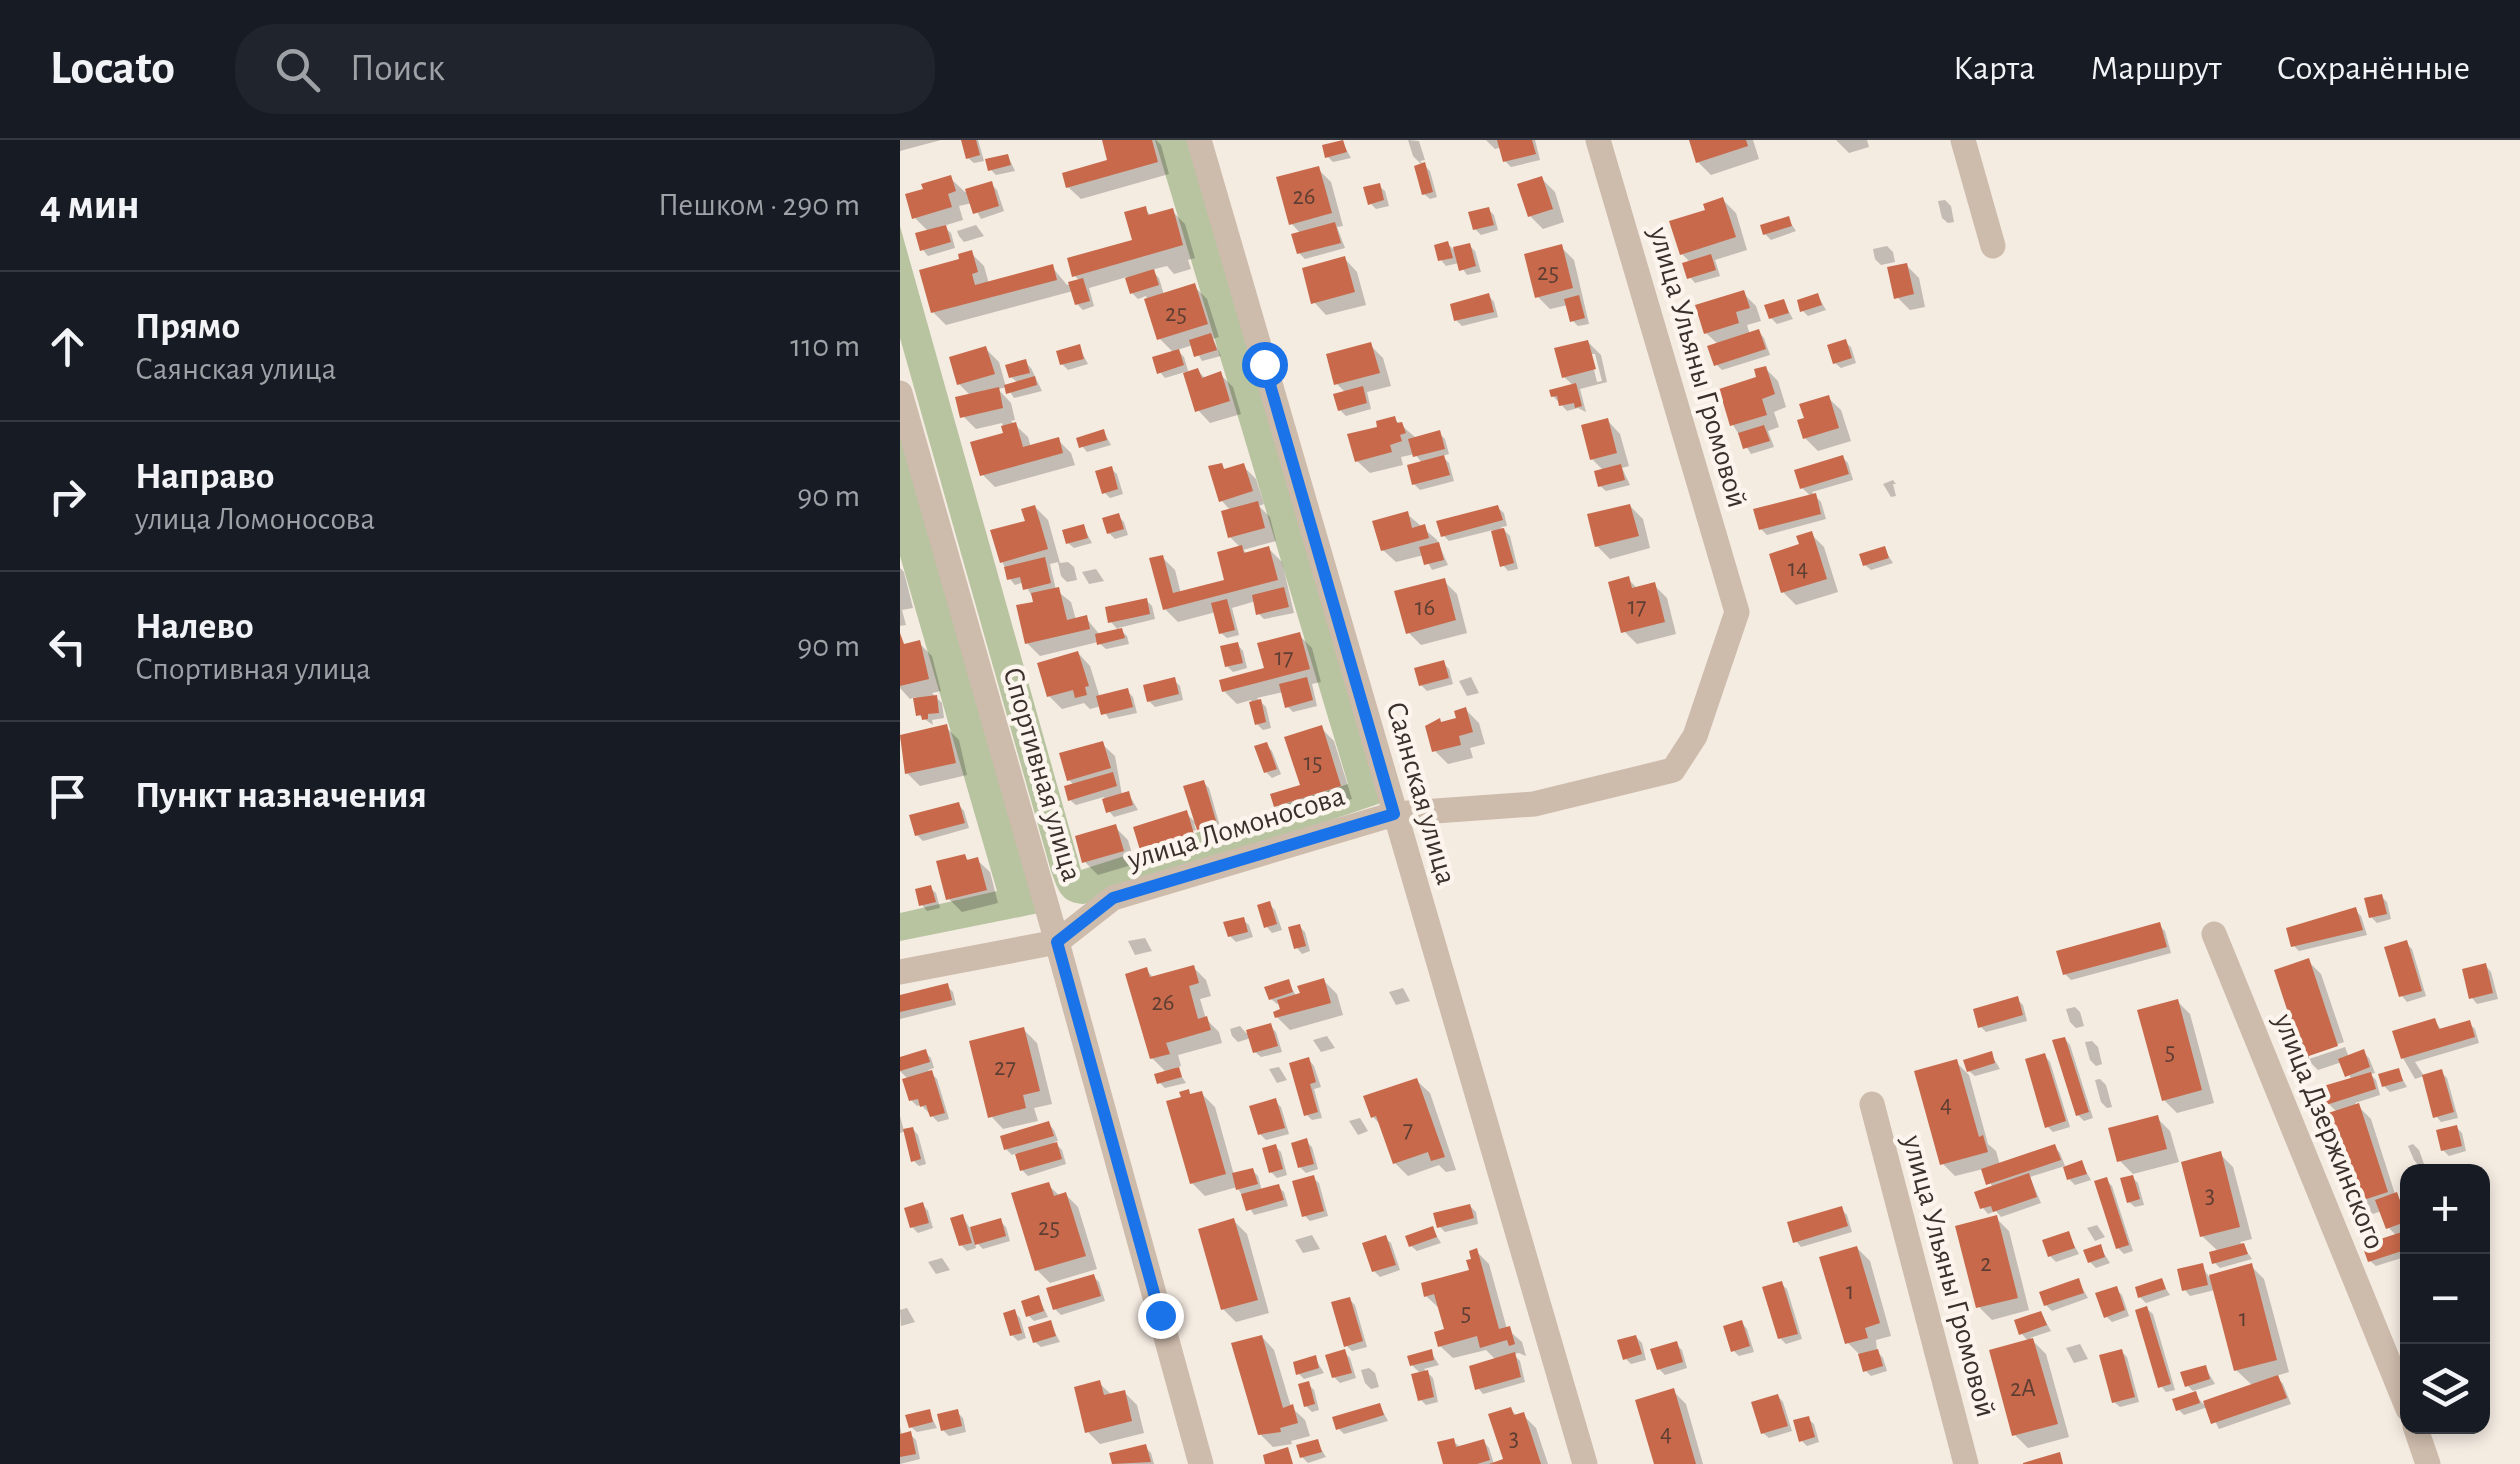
<!DOCTYPE html>
<html lang="ru">
<meta charset="utf-8">
<style>
body{margin:0;font-family:"Alegreya Sans",sans-serif;background:#20242c;color:#f1f3f6}
.controls{position:absolute;right:30px;bottom:30px;display:grid;overflow:hidden;border-radius:20px;box-shadow:0 5px 15px #0003}
.controls button{width:90px;height:90px;display:grid;place-items:center;padding:0;border:0;border-bottom:2px solid #363941;background:#171b24;color:#f1f3f6;font:50px sans-serif}
.stop{position:absolute;width:30px;height:30px;margin:-22px;border:8px solid #1a73e8;border-radius:50%;background:#fff}
.stop.end{background:#1a73e8;border-color:#fff;box-shadow:0 2px 10px #0008}
.list{margin:0;padding:0;list-style:none}
h2{display:flex;justify-content:space-between;align-items:center;height:130px;margin:0;padding:0 40px;font-size:42px}
h2 small{font-size:32px;font-weight:400;color:#9ea1a6}
.list li{display:grid;grid-template-columns:65px 1fr auto;gap:30px;align-items:center;box-sizing:border-box;height:150px;padding:0 40px;border-top:2px solid #363941}
.list b{display:block;font-size:38px;white-space:nowrap}
.list p{margin:0;font-size:32px;white-space:nowrap;color:#9ea1a6}
.list em{font-size:32px;font-style:normal;color:#9ea1a6}
.icon{flex:none;width:55px;height:55px;fill:none;stroke:currentColor;stroke-width:2;stroke-linecap:round;stroke-linejoin:round}
.map{position:relative;flex:none;width:1620px;height:1324px;overflow:hidden}
header{display:flex;align-items:center;gap:60px;box-sizing:border-box;height:140px;padding:0 50px;background:#171b24;border-bottom:2px solid #363941}
header strong{font-size:48px}
nav{display:flex;gap:55px;margin-inline-start:auto;font-size:35px}
.search{width:700px;height:90px;background:#20242c;display:flex;align-items:center;gap:25px;box-sizing:border-box;padding:0 35px;border-radius:40px;color:#9ea1a6;font-size:38px}
main{display:flex}
aside{flex:1;background:#171b24}
.map>svg:first-child{display:block}
.green{fill:#b8c4a0}
.shadow{fill:#0003;fill-rule:evenodd}
.building{fill:#c8694b}
.lines{fill:none;stroke-linecap:round;stroke-linejoin:round}
.street{stroke:#cdbbac;stroke-width:25}
.route{stroke:#1a73e8;stroke-width:12}
.labels{text-anchor:middle;stroke-width:9;stroke-linejoin:round;paint-order:stroke}
.number-label{font-size:25px;fill:#5e3e33}
.street-label{font-size:30px;fill:#3b302b;stroke:#fbf5ee}
</style>
<header>
<strong>Locato</strong>
<div class="search"><svg class="icon" aria-label="search" viewBox="0 0 24 24"><circle cx="10" cy="10" r="6"/><path d="M15 15l6 6"/></svg>Поиск</div>
<nav><a>Карта</a><a>Маршрут</a><a>Сохранённые</a></nav>
</header>
<main>
<aside>
<h2>4 мин<small>Пешком · 290 m</small></h2>
<ul class="list">
<li><svg class="icon" aria-label="ahead" viewBox="0 0 24 24"><path d="M12 20V5M6 11l6-6 6 6"/></svg><div><b>Прямо</b><p>Саянская улица</p></div><em>110 m</em></li>
<li><svg class="icon" aria-label="right" viewBox="0 0 24 24"><path d="M7 20v-9h11M14 6l5 5-5 5"/></svg><div><b>Направо</b><p>улица Ломоносова</p></div><em>90 m</em></li>
<li><svg class="icon" aria-label="left" viewBox="0 0 24 24"><path d="M17 20v-9H6M10 6l-5 5 5 5"/></svg><div><b>Налево</b><p>Спортивная улица</p></div><em>90 m</em></li>
<li><svg class="icon" aria-label="arrive" viewBox="0 0 24 24"><path d="M6 21V4h12l-3 4 3 4H6"/></svg><div><b>Пункт назначения</b></div></li>
</ul>
</aside>
<div class="map">
<svg width="1620" height="1324" viewBox="0 0 1620 1324">
<rect width="100%" height="100%" fill="#f4ebe1"/>
<path class="green" d="M255 0H296L487 661 184 764C161 763 158 750 151 731L0 198V86L181 730 448 644Z
M0 287 139 773 0 801V773L97 751 0 416Z"/>
<path class="shadow" d="M0 0H41L0 11Z
M63 0H78L84 21 74 23 68 18Z
M204 0H256L261 5 269 34 181 59 168 47 210 22Z
M508 0 519 1 525 20 520 21 530 31 537 57 530 59 524 54 523 26 513 16Z
M586 0H635L640 20 611 27 605 21 602 7 595 9Z
M791 0H853L859 19 811 35 798 22Z
M936 0H967L969 7 949 13Z
M442 2 451 18 433 22 428 17Z
M108 16 115 31 96 35 90 29Z
M418 29 431 42 443 86 437 87 445 108 405 119 399 113 401 94 391 83Z
M50 38 65 52 91 44 97 50 104 71 81 79 72 63 59 66 63 80 43 86 51 93 55 108 28 116 23 110 29 92 14 77Z
M642 39 655 52 664 82 643 89 630 76Z
M479 46 485 51 489 66 476 69 470 63Z
M823 60 836 73 847 110 815 120 820 136 795 143 790 137 791 123 782 114 808 72Z
M1045 60 1051 66 1054 82 1048 83 1042 78 1038 61Z
M245 69 252 77 272 71 285 84 295 118 288 120 291 129 274 134 267 126 251 130 259 138 264 155 294 146 307 159 319 197 313 199 321 216 302 221 293 205 277 210 284 217 289 234 298 231 306 239 320 234 333 247 341 274 310 283 298 270 285 232 265 238 260 232 274 213 260 199 246 156 238 159 232 153 227 137 189 148 194 166 183 170 177 164 173 151 46 185 33 172 62 121 71 113 84 126 89 144 152 127 167 145 180 141 174 135 235 102Z
M588 69 594 75 598 90 581 95 575 89Z
M888 79 896 91 871 100 865 94Z
M76 85 84 96 64 102 59 96 57 91Z
M548 104 553 109 569 105 575 111 581 132 567 135 559 123 546 126 541 120Z
M987 106 993 112 995 122 981 125 975 119 973 109Z
M661 107 674 120 689 184 678 186 673 181 668 165 650 169 637 156Z
M445 119 457 132 466 165 426 175 414 162Z
M1006 125 1019 138 1025 167 1010 170 997 157Z
M843 153 856 166 861 181 847 185 850 195 859 192 864 198 870 215 822 230 816 224 819 205 806 193Z
M589 156 594 162 598 177 562 186 556 180Z
M918 156 926 170 908 176 902 170Z
M883 161 893 179 877 184 871 178Z
M688 202 701 215 707 242 680 249 686 272 678 268 667 271 653 256 674 246 664 237ZM690 214H695L702 241 697 242Z
M945 202 951 207 956 223 941 228 935 223Z
M470 205 483 218 491 246 467 252 471 269 446 276 440 270 446 253 437 244Z
M179 207 188 224 168 230 162 224Z
M86 209 99 222 106 247 118 243 111 237 125 222 131 228 142 251 114 258 107 247 98 249 111 263 115 280 111 281 128 297 131 308 158 300 171 313 175 325 95 347 82 334 106 295 102 283 76 289 63 276 71 256 59 244Z
M865 228 878 241 886 267 874 272 879 287 868 291 874 307 851 314 833 285Z
M928 258 941 270 951 301 918 311 905 298Z
M494 279 515 297 539 293 545 299 549 314 542 316 549 323 554 341 520 350 514 344 522 323 515 314 501 317 503 325 470 333 457 321 480 288Z
M708 281 720 294 729 326 722 328 730 345 706 351 700 346 704 331 692 319Z
M204 292 211 305 187 312 182 306Z
M942 317 948 323 953 340 912 352 921 362 926 379 867 395 861 389 912 357 902 348Z
M321 326 326 331 343 326 356 339 364 364 359 366 370 377 376 401 343 410 348 414 369 409 382 422 394 473 364 479 358 473 356 461 332 468 339 495 327 498 321 493 316 472 278 482 265 469 262 417 275 430 281 454 327 442 341 408 330 397 331 371 322 361Z
M211 329 217 334 223 354 210 358 204 352Z
M993 340 996 344H993L996 356 991 357 983 344Z
M730 366 743 379 750 408 710 419 697 406Z
M135 367 148 380 160 423 168 422 174 427 177 440 167 442 161 436 158 422 150 424 156 450 171 462 176 480 186 478 200 495 219 491 211 482 246 460 252 466 255 479 218 488 227 496 229 504 206 509 198 502 140 516 127 503 136 464 124 442 115 445 110 439 102 421Z
M598 368 604 373 607 386 601 387 610 396 618 429 608 431 603 425 593 390 549 401 543 395Z
M507 374 537 400 548 425 532 430 524 415 496 422 483 410Z
M218 376 224 382 228 395 215 399 209 393Z
M183 386 192 403 174 408 168 403Z
M911 394 924 407 938 452 896 465 883 452Z
M984 409 993 423 971 430 965 425Z
M0 428 4 432 13 468 2 470 6 485 0 486Z
M196 429 204 441 189 444 182 432Z
M728 439 738 449 754 445 767 458 776 494 737 504 724 491Z
M544 441 557 454 567 493 521 505 508 492Z
M399 495 412 508 421 542 412 544 417 566 393 572 387 566 383 552 357 558 366 567 371 588 363 590 357 584 351 560 337 564 324 551 367 530Z
M0 501 7 506 19 503 32 516 41 551 32 553 42 563 44 578 32 580 33 585 19 575 16 557 10 559 0 548Z
M338 505 343 511 347 528 333 532 327 526Z
M178 513 190 526 200 558 227 551 233 557 237 573 209 579 201 566 190 569 184 563 162 569 149 556Z
M543 523 549 529 553 544 527 551 521 545Z
M571 537 579 553 567 556 559 541Z
M274 540 280 546 283 560 255 567 249 561Z
M566 570 579 583 585 604 570 608 573 618 548 624 535 611 542 584 559 580Z
M46 587 59 600 67 635 20 646 7 633 0 597Z
M421 588 434 601 452 659 390 678 377 665 403 647Z
M202 604 215 616 222 655 228 653 238 670 214 677 209 671 204 657 176 665 170 660 175 646 169 640Z
M366 605 372 611 381 634 372 638 366 632Z
M303 642 309 648 321 690 305 695 306 687 299 689 294 684 296 690 242 707 286 673 297 684Z
M59 665 64 671 69 688 23 701 17 695Z
M215 687 228 700 235 724 198 735 185 722Z
M297 695 299 699 248 715 245 712Z
M65 717 70 722 77 720 90 732 98 763 62 772 49 759Z
M30 748 36 753 40 768 27 771 22 765Z
M1481 756 1487 762 1491 779 1477 783 1471 777Z
M369 764 375 770 382 790 372 793 367 787Z
M1455 770 1461 776 1467 795 1399 811 1393 805Z
M343 780 349 785 353 797 336 802 330 796Z
M1259 785 1265 791 1271 813 1171 840 1165 834Z
M399 786 405 792 410 811 402 814 397 808Z
M245 798 252 811 235 815 228 801Z
M1506 803 1512 809 1526 856 1507 862 1502 856Z
M1408 821 1421 834 1444 902 1409 914V919L1445 907 1449 918 1463 912 1469 918 1475 933 1470 934 1476 940 1480 955 1455 963 1471 979 1495 1054 1508 1070V1116L1476 1126 1470 1121 1497 1096 1488 1087 1482 1071 1463 1077 1450 1064 1438 973 1428 963 1452 940 1442 922 1418 930 1405 917Z
M1586 826 1591 832 1598 859 1577 864 1572 858Z
M293 827 306 840 311 856 300 859 306 879 319 892 322 903 278 915 281 926 276 928 286 943 265 948 260 943 267 933 252 918 246 830 255 839Z
M424 841 437 854 443 875 390 890 377 877 383 871 381 863 377 864 371 859 388 842 397 857Z
M47 846 53 852 56 865 0 879V858Z
M503 848 510 861 496 865 489 852Z
M1117 859 1123 865 1127 881 1086 892 1080 886Z
M1277 861 1290 874 1314 963 1277 973 1264 960Z
M1175 867 1180 872 1184 886 1176 888 1170 882 1166 869Z
M1535 881 1542 891 1569 883 1575 889 1579 903 1515 922 1524 936 1515 939 1503 918Z
M340 886 346 893 370 886 376 892 382 912 361 917 355 912 351 898 338 902 332 896 330 889Z
M124 890 137 903 152 964 134 968 138 981 103 989 91 976Z
M427 896 435 908 421 912 413 900Z
M1165 899 1170 905 1193 978 1184 981 1178 975Z
M1192 901 1198 907 1202 924 1196 926 1190 920 1185 902Z
M25 912 31 918 34 928 28 930 37 939 49 979 38 982 21 965 17 966 11 960 8 939 0 931V919Z
M1091 914 1100 929 1075 936 1069 931Z
M1145 916 1150 922 1170 987 1153 992 1147 986Z
M409 920 414 926 421 947 414 949 422 978 412 980 407 975Z
M1056 922 1069 935 1088 1004 1096 1011 1100 1025 1155 1007 1160 1013 1165 1026 1130 1037 1141 1063 1101 1077 1096 1071 1088 1074 1083 1068 1093 1048 1083 1029 1055 1036 1042 1023Z
M379 927 387 940 377 943 369 929Z
M1498 931 1507 947 1490 952 1484 946Z
M1541 932 1547 938 1558 978 1541 982 1536 976Z
M1200 939 1206 945 1212 967 1207 968 1201 962 1195 940Z
M517 941 530 953 556 1030 546 1032 539 1025 508 1036 495 1023 483 987 473 977Z
M288 952 292 956 302 954 315 967 334 1035 352 1030 358 1036 362 1051 378 1047 384 1052 388 1066 354 1075 337 1047 305 1056 292 1043 284 958Z
M375 961 381 967 389 994 366 1000 360 994Z
M0 976 4 991 13 989 18 995 26 1024 19 1026 13 1020 6 991 0 993Z
M460 978 468 991 458 995 449 981Z
M1257 978 1270 991 1279 1022 1233 1034 1220 1021Z
M149 984 154 990 158 1001 154 1002 162 1010 166 1024 128 1036 122 1030 117 1013 112 1015 106 1009Z
M1556 987 1562 993 1566 1011 1549 1016 1543 1010Z
M406 1001 412 1007 418 1029 406 1033 400 1027Z
M1513 1004 1519 1010 1524 1024 1519 1026 1514 1020 1508 1006Z
M375 1006 381 1012 387 1035 377 1038 371 1032Z
M1320 1014 1333 1027 1352 1099 1340 1102 1352 1119 1320 1128 1314 1122 1319 1112 1302 1096Z
M1181 1023 1191 1040 1175 1045 1169 1039Z
M413 1038 419 1043 428 1076 410 1081 405 1076Z
M1233 1038 1238 1043 1244 1065 1235 1067 1229 1062Z
M1206 1040 1212 1046 1233 1111 1224 1114 1218 1108Z
M148 1045 160 1056 166 1055 178 1067 197 1129 150 1143 137 1130Z
M23 1065 28 1071 33 1088 18 1093 12 1087Z
M570 1066 576 1072 578 1084 545 1092 539 1086Z
M941 1069 947 1075 952 1092 901 1107 896 1101Z
M63 1077 71 1090 100 1081 106 1087 110 1101 83 1109 74 1100 76 1108 67 1111 61 1105Z
M1100 1077 1096 1078 1109 1091 1129 1170 1092 1180 1079 1167 1058 1088Z
M334 1081 347 1094 369 1173 336 1182 323 1169Z
M1197 1085 1205 1097 1195 1101 1187 1088Z
M532 1088 541 1103 517 1111 511 1106Z
M1168 1094 1179 1114 1156 1122 1150 1116Z
M412 1095 420 1109 403 1113 395 1100Z
M485 1098 491 1103 500 1130 480 1137 474 1131Z
M1200 1107 1210 1123 1196 1128 1190 1122Z
M957 1108 970 1121 991 1196 976 1200 977 1211 983 1218 987 1231 971 1236 965 1230 961 1216 948 1203Z
M576 1111 589 1124 607 1189 622 1202 626 1216 619 1213 613 1214 620 1221 625 1242 583 1254 578 1248 596 1220 586 1210 553 1218 540 1206 547 1191 541 1170 526 1156 572 1131Z
M42 1118 50 1130 36 1134 28 1122Z
M1302 1126 1309 1137 1351 1126 1364 1139 1389 1232 1376 1236 1383 1244 1391 1264 1319 1289 1308 1267 1284 1275 1278 1269 1295 1254 1303 1264 1353 1246 1336 1230 1315 1150 1290 1156 1285 1150Z
M194 1137 199 1142 205 1161 161 1175 155 1169Z
M1178 1141 1188 1158 1152 1171 1146 1165Z
M1261 1141 1270 1155 1246 1163 1240 1157Z
M881 1144 887 1149 902 1199 886 1204 880 1198Z
M1216 1149 1222 1155 1229 1176 1212 1182 1206 1176Z
M139 1158 148 1177 134 1181 128 1175Z
M450 1160 455 1165 467 1207 452 1211 446 1205Z
M7 1168 15 1182 1 1186 0 1170Z
M1247 1169 1253 1174 1275 1250 1266 1252 1261 1246Z
M114 1172 120 1178 126 1198 118 1201 112 1195Z
M1141 1173 1151 1191 1130 1198 1146 1214 1169 1297 1128 1308 1115 1295 1129 1202 1121 1193Z
M150 1183 160 1202 141 1207 135 1202Z
M842 1183 847 1189 854 1212 839 1216 833 1210Z
M362 1197 374 1210 391 1267 405 1280 410 1296 391 1301 392 1304 373 1307 360 1294Z
M736 1197 742 1203 746 1220 731 1224 725 1218Z
M776 1204 782 1210 787 1228 765 1235 759 1229Z
M1180 1204 1188 1219 1174 1223 1166 1208Z
M1221 1211 1227 1217 1239 1262 1220 1267 1214 1262Z
M444 1212 450 1218 456 1238 440 1243 434 1237Z
M531 1212 539 1225 524 1229 533 1238 538 1262 526 1265 520 1259 521 1234 512 1225Z
M415 1218 424 1233 404 1239 398 1233Z
M1305 1227 1315 1244 1293 1251 1287 1245Z
M469 1228 475 1233 479 1247 471 1249 465 1243 461 1230Z
M199 1243 212 1255 224 1252 237 1265 244 1293 200 1304 187 1291Z
M408 1244 414 1250 419 1270 412 1272 406 1266Z
M773 1251 786 1264 803 1324H757Z
M878 1256 883 1262 892 1291 869 1298 863 1293Z
M480 1266 488 1281 444 1294 438 1288Z
M610 1269 618 1277 623 1275 636 1288 648 1324H595L606 1320Z
M29 1272 37 1288 17 1292 11 1287Z
M57 1272 63 1278 66 1292 49 1296 43 1290Z
M908 1279 914 1284 919 1302 907 1306 901 1300Z
M0 1286 2 1296 10 1294 16 1300 20 1319 0 1324Z
M553 1301 559 1306 584 1302 589 1308 594 1324H546Z
M417 1302 426 1317 408 1323 402 1317Z
M245 1307 251 1313 254 1324H214L212 1315Z"/>
<path class="building" d="M61 0H76L80 15 66 19Z
M202 0H252L258 22 166 48 162 33 207 20Z
M443 0 447 12 425 18 422 5Z
M597 0H632L636 14 603 22Z
M789 0H846L848 6 796 23Z
M108 14 111 25 88 31 85 19Z
M525 22 533 52 522 55 514 26Z
M419 26 432 73 389 85 376 37Z
M51 35 56 51 48 54 52 67 12 79 5 54 23 49 21 44Z
M642 36 653 69 628 77 617 44Z
M92 41 99 66 73 74 65 49Z
M480 43 484 60 468 65 463 47Z
M823 57 836 97 780 115 769 81 805 70 803 64Z
M246 66 248 75 273 68 283 105 172 137 167 118 232 100 224 72Z
M589 67 594 85 573 90 568 72Z
M889 76 892 86 863 95 860 85Z
M435 82 441 103 397 114 391 94Z
M46 85 51 102 20 111 15 93Z
M548 101 553 118 538 121 534 105Z
M570 103 576 126 559 131 553 107Z
M662 104 673 148 635 158 624 114Z
M72 110 78 132 72 134 75 145 153 124 157 140 31 173 19 130 59 119 58 114Z
M811 114 816 130 787 139 782 123Z
M445 116 455 152 411 164 402 128Z
M1007 123 1014 154 994 159 987 127Z
M254 129 259 145 230 154 225 138Z
M183 138 190 161 175 165 168 142Z
M295 143 308 184 257 200 244 159Z
M844 150 850 168 836 172 839 183 804 194 795 165Z
M589 153 594 172 554 181 550 164Z
M918 153 922 165 900 172 897 160Z
M679 155 685 178 670 182 664 159Z
M884 159 889 173 869 179 864 165Z
M859 189 866 209 814 226 807 206Z
M311 193 317 210 294 217 289 200Z
M946 199 952 218 933 224 927 205Z
M688 200 696 229 662 238 654 208Z
M471 202 480 233 434 245 426 214Z
M180 204 184 219 160 225 156 211Z
M86 206 95 234 57 245 49 217Z
M279 209 284 225 257 234 252 217Z
M126 219 130 233 109 238 105 225Z
M866 226 875 254 862 259 867 275 830 286 819 249 856 237 854 229Z
M298 228 302 238 321 231 330 261 295 272 283 233Z
M135 236 137 245 106 254 104 245Z
M676 243 682 266 675 268 674 263 659 266 657 256 651 257 649 250Z
M463 246 467 263 438 271 433 254Z
M99 247 103 268 60 278 55 257Z
M929 255 939 288 903 299 897 280 904 278 899 264Z
M495 276 497 283 502 282 506 293 500 295 502 301 490 305 492 312 455 322 447 294 477 287 476 281Z
M708 278 717 313 690 320 681 285Z
M116 282 123 307 159 297 163 313 80 336 70 302 103 293 101 286Z
M864 285 870 301 843 309 838 293Z
M204 289 207 300 179 308 176 298Z
M540 290 545 309 513 317 508 299Z
M544 315 550 335 512 345 507 325Z
M943 315 949 334 900 349 894 330Z
M322 323 324 329 344 323 353 351 319 362 308 326Z
M721 324 725 340 698 347 694 331Z
M212 326 218 349 202 354 195 331Z
M916 353 921 374 859 390 853 369Z
M358 361 365 388 328 398 321 371Z
M730 364 739 396 695 407 687 374Z
M135 365 148 409 100 423 90 390 125 381 121 369Z
M598 365 603 380 541 397 536 381Z
M508 371 512 388 525 384 529 398 481 411 472 381Z
M219 373 224 389 207 394 202 378Z
M184 384 188 398 166 404 162 390Z
M604 388 614 423 600 427 591 391Z
M912 391 927 439 881 453 869 414 899 404 896 396Z
M539 402 544 420 524 425 519 407Z
M342 405 344 413 369 406 378 440 263 470 249 418 263 415 273 453 324 440 317 412Z
M985 406 989 418 963 426 959 414Z
M145 417 151 443 123 450 120 437 107 440 104 427Z
M729 436 732 448 755 442 765 482 721 493 708 442Z
M545 438 556 480 506 494 494 451Z
M159 447 167 480 187 475 190 489 125 504 116 465 133 462 131 453Z
M384 447 389 467 356 475 352 455Z
M247 458 250 474 208 483 205 467Z
M327 459 335 490 319 494 311 463Z
M222 488 225 498 197 505 195 494Z
M400 492 410 529 322 552 319 540 364 528 357 503Z
M0 493 4 504 20 500 29 539 0 546Z
M338 502 343 523 325 527 320 506Z
M178 511 189 546 185 547 187 555 175 558 173 550 147 557 137 523Z
M544 520 549 538 519 546 514 528Z
M275 537 279 554 247 562 243 545Z
M407 537 413 560 385 568 379 544Z
M228 548 233 567 201 575 196 556Z
M37 555 39 573 28 574V579L22 580 21 575 16 576 13 558Z
M361 559 366 582 355 585 349 562Z
M566 567 573 592 559 596 561 605 532 612 525 586 540 578 541 582 556 578 554 571Z
M47 584 56 623 5 634 0 595Z
M422 585 441 646 374 667 370 654 400 645 384 597Z
M203 601 211 628 167 641 159 613Z
M367 602 377 629 364 633 354 606Z
M213 632 217 646 168 661 164 646Z
M304 640 317 684 297 690 283 646Z
M229 651 233 665 206 673 202 659Z
M59 662 65 683 15 696 9 675Z
M287 670 294 694 240 710 233 687Z
M216 684 224 711 182 723 175 696Z
M65 714 67 720 78 717 87 750 46 760 36 721Z
M31 745 36 762 19 766 15 749Z
M1482 754 1487 774 1469 778 1464 758Z
M370 761 377 784 364 788 357 765Z
M1456 767 1463 790 1391 807 1386 788Z
M344 777 348 792 328 797 323 782Z
M1260 782 1267 807 1163 835 1156 811Z
M400 784 406 806 394 809 388 787Z
M1507 800 1522 851 1499 857 1484 807Z
M1409 818 1438 906 1403 918 1374 830Z
M1586 823 1593 853 1569 859 1562 829Z
M294 825 299 843 289 846 298 879 307 876 311 890 266 903 270 914 250 919 225 834 247 827 250 837Z
M424 838 431 863 375 878 373 872 380 869 377 860 400 853 397 846Z
M389 839 393 852 369 860 364 847Z
M48 843 52 860 0 872V855Z
M1118 856 1123 875 1078 888 1073 869Z
M1278 859 1302 950 1262 961 1237 870Z
M1535 878 1539 889 1570 880 1575 897 1501 919 1492 891Z
M371 883 378 906 353 913 346 890Z
M124 887 140 951 123 955 126 968 88 978 69 901Z
M1165 897 1189 972 1176 976 1152 900Z
M26 909 30 922 0 931V917Z
M1464 909 1470 927 1445 937 1438 919Z
M1092 911 1095 923 1067 932 1063 920Z
M1145 913 1166 981 1145 988 1125 919Z
M409 917 416 942 410 944 418 972 404 976 389 923Z
M1057 919 1079 997 1083 995 1088 1012 1040 1025 1014 931Z
M279 927 282 937 257 944 254 934Z
M1499 928 1503 941 1482 947 1478 934Z
M1542 929 1554 972 1533 978 1522 935Z
M32 930 45 973 30 977 26 965 20 967 18 959 9 961 2 939Z
M1471 932 1476 949 1426 965 1420 947Z
M517 938 545 1017 531 1021 528 1012 493 1024 476 976 471 978 463 956Z
M289 949 290 954 302 951 326 1034 290 1044 266 961 281 957 279 952Z
M376 958 385 988 358 995 349 966Z
M1459 963 1488 1052 1448 1065 1419 976Z
M1258 975 1267 1009 1217 1022 1208 988Z
M149 981 154 996 104 1010 100 996Z
M1557 985 1562 1006 1541 1011 1536 990Z
M13 987 21 1019 11 1022 3 989Z
M407 998 414 1024 398 1028 391 1003Z
M157 1002 162 1019 120 1031 115 1014Z
M376 1004 383 1029 369 1033 362 1008Z
M1155 1004 1161 1020 1086 1045 1081 1029Z
M1321 1011 1340 1087 1300 1097 1281 1022Z
M1182 1020 1187 1034 1167 1040 1163 1027Z
M353 1028 358 1044 336 1050 332 1033Z
M1129 1033 1137 1057 1093 1072 1091 1066 1080 1069 1074 1052Z
M414 1035 424 1071 402 1077 392 1041Z
M1233 1035 1240 1059 1227 1063 1220 1038Z
M1207 1037 1229 1105 1216 1109 1194 1041Z
M149 1042 154 1056 166 1052 186 1116 135 1131 111 1053Z
M379 1044 384 1060 346 1071 341 1054Z
M1497 1052 1503 1069 1508 1068V1081L1486 1089 1475 1060Z
M23 1062 29 1083 10 1088 4 1068Z
M570 1064 574 1078 537 1088 533 1073Z
M942 1066 948 1086 893 1103 887 1082Z
M63 1074 72 1103 59 1106 50 1078Z
M1097 1075 1118 1158 1076 1168 1055 1086Z
M101 1078 106 1096 75 1105 70 1087Z
M334 1078 358 1160 321 1170 298 1089Z
M533 1086 537 1097 509 1107 505 1096Z
M1508 1090V1109L1468 1122 1462 1105Z
M1169 1091 1175 1108 1148 1117 1142 1100Z
M486 1095 496 1125 472 1132 462 1103Z
M1344 1103 1348 1114 1312 1124 1309 1112Z
M1201 1104 1205 1117 1188 1123 1183 1110Z
M957 1106 980 1183 965 1188 968 1198 945 1204 919 1117Z
M577 1108 599 1189 610 1186 615 1204 609 1206 607 1200 580 1208 577 1196 538 1207 534 1192 544 1189 534 1154 524 1157 521 1143 569 1130 566 1120 571 1119 569 1111Z
M1303 1123 1308 1145 1282 1151 1277 1129Z
M1352 1123 1377 1220 1334 1231 1309 1135Z
M194 1134 201 1156 153 1170 146 1148Z
M1179 1138 1184 1153 1144 1166 1139 1152Z
M1262 1138 1266 1149 1238 1158 1235 1147Z
M882 1141 898 1194 878 1199 862 1147Z
M1217 1146 1225 1170 1204 1178 1195 1153Z
M139 1155 144 1171 126 1177 121 1161Z
M450 1157 463 1201 444 1207 431 1162Z
M1247 1166 1271 1244 1258 1248 1235 1170Z
M115 1169 122 1193 110 1196 103 1173Z
M1141 1171 1147 1185 1119 1195 1114 1180Z
M151 1180 156 1196 133 1203 128 1187Z
M842 1180 850 1206 831 1212 823 1186Z
M362 1195 383 1268 393 1264 398 1283 380 1288 381 1292 358 1295 331 1203Z
M736 1195 742 1214 723 1220 717 1200Z
M1133 1198 1158 1284 1112 1296 1089 1210Z
M777 1201 783 1222 757 1230 750 1209Z
M445 1209 452 1233 432 1238 425 1215Z
M532 1209 534 1220 510 1226 507 1216Z
M978 1209 983 1226 963 1232 958 1214Z
M1222 1209 1235 1257 1212 1263 1199 1215Z
M615 1212 621 1237 575 1250 569 1226Z
M416 1215 419 1228 396 1235 393 1222Z
M1306 1225 1310 1239 1285 1247 1280 1232Z
M528 1230 534 1257 518 1261 511 1234Z
M1378 1235 1387 1258 1311 1284 1303 1261Z
M200 1240 204 1255 225 1250 232 1281 185 1293 174 1247Z
M409 1241 415 1264 404 1267 398 1244Z
M774 1248 796 1324H754L735 1260Z
M1296 1251 1300 1263 1276 1271 1272 1259Z
M878 1254 888 1286 861 1294 851 1262Z
M480 1263 484 1275 436 1290 432 1277Z
M611 1267 614 1275 624 1272 641 1324H589L603 1319 588 1274Z
M30 1269 33 1282 9 1288 5 1275Z
M58 1269 62 1286 41 1291 37 1274Z
M909 1276 915 1297 899 1302 893 1280Z
M11 1291 16 1314 0 1317V1294Z
M554 1298 556 1307 584 1299 590 1320 577 1324H543L537 1302Z
M418 1299 422 1312 400 1318 396 1305Z
M246 1304 251 1322 212 1324 209 1313Z
M388 1307 393 1324H365L363 1315Z
M1160 1312 1163 1324H1123V1323Z"/>
<g class="lines">
<path class="street" d="M299 0 685 1324
M1063 0 1093 106
M0 253 157 802 301 1324
M1314 794 1508 1269
M0 832 157 802 213 758 494 674 634 664 773 630 795 596 837 472 698 0
M972 964 1066 1324
M1515 1286 1528 1324"/>
</g>
<g class="lines">
<path class="route" d="M260 1175 157 802 213 758 494 674 364 224"/>
</g>
<g class="labels">
<g class="number-label">
<text x="404" y="64">26</text>
<text x="648" y="140">25</text>
<text x="276" y="181">25</text>
<text x="898" y="436">14</text>
<text x="737" y="474">17</text>
<text x="525" y="475">16</text>
<text x="384" y="525">17</text>
<text x="413" y="630">15</text>
<text x="263" y="870">26</text>
<text x="1270" y="919">5</text>
<text x="105" y="935">27</text>
<text x="1046" y="972">4</text>
<text x="508" y="997">7</text>
<text x="1310" y="1063">3</text>
<text x="149" y="1095">25</text>
<text x="1086" y="1131">2</text>
<text x="950" y="1159">1</text>
<text x="566" y="1180">5</text>
<text x="1343" y="1186">1</text>
<text x="1123" y="1256">2А</text>
<text x="766" y="1301">4</text>
<text x="614" y="1306">3</text>
</g>
<g class="street-label">
<text transform="translate(799 227) rotate(74)" y="10">улица Ульяны Громовой</text>
<text transform="translate(143 634) rotate(74)" y="10">Спортивная улица</text>
<text transform="translate(522 653) rotate(74)" y="10">Саянская улица</text>
<text transform="translate(336 687) rotate(-17)" y="10">улица Ломоносова</text>
<text transform="translate(1430 991) rotate(68)" y="10">улица Дзержинского</text>
<text transform="translate(1050 1136) rotate(75)" y="10">улица Ульяны Громовой</text>
</g>
</g>
</svg>
<div class="controls">
<button>+</button>
<button>−</button>
<button><svg class="icon" aria-label="layers" viewBox="0 0 24 24"><path d="M12 4l9 5-9 5-9-5zM3 14l9 5 9-5"/></svg></button>
</div>
<div class="stop" style="left:364px;top:224px"></div>
<div class="stop end" style="left:260px;top:1175px"></div>
</div>
</main>
